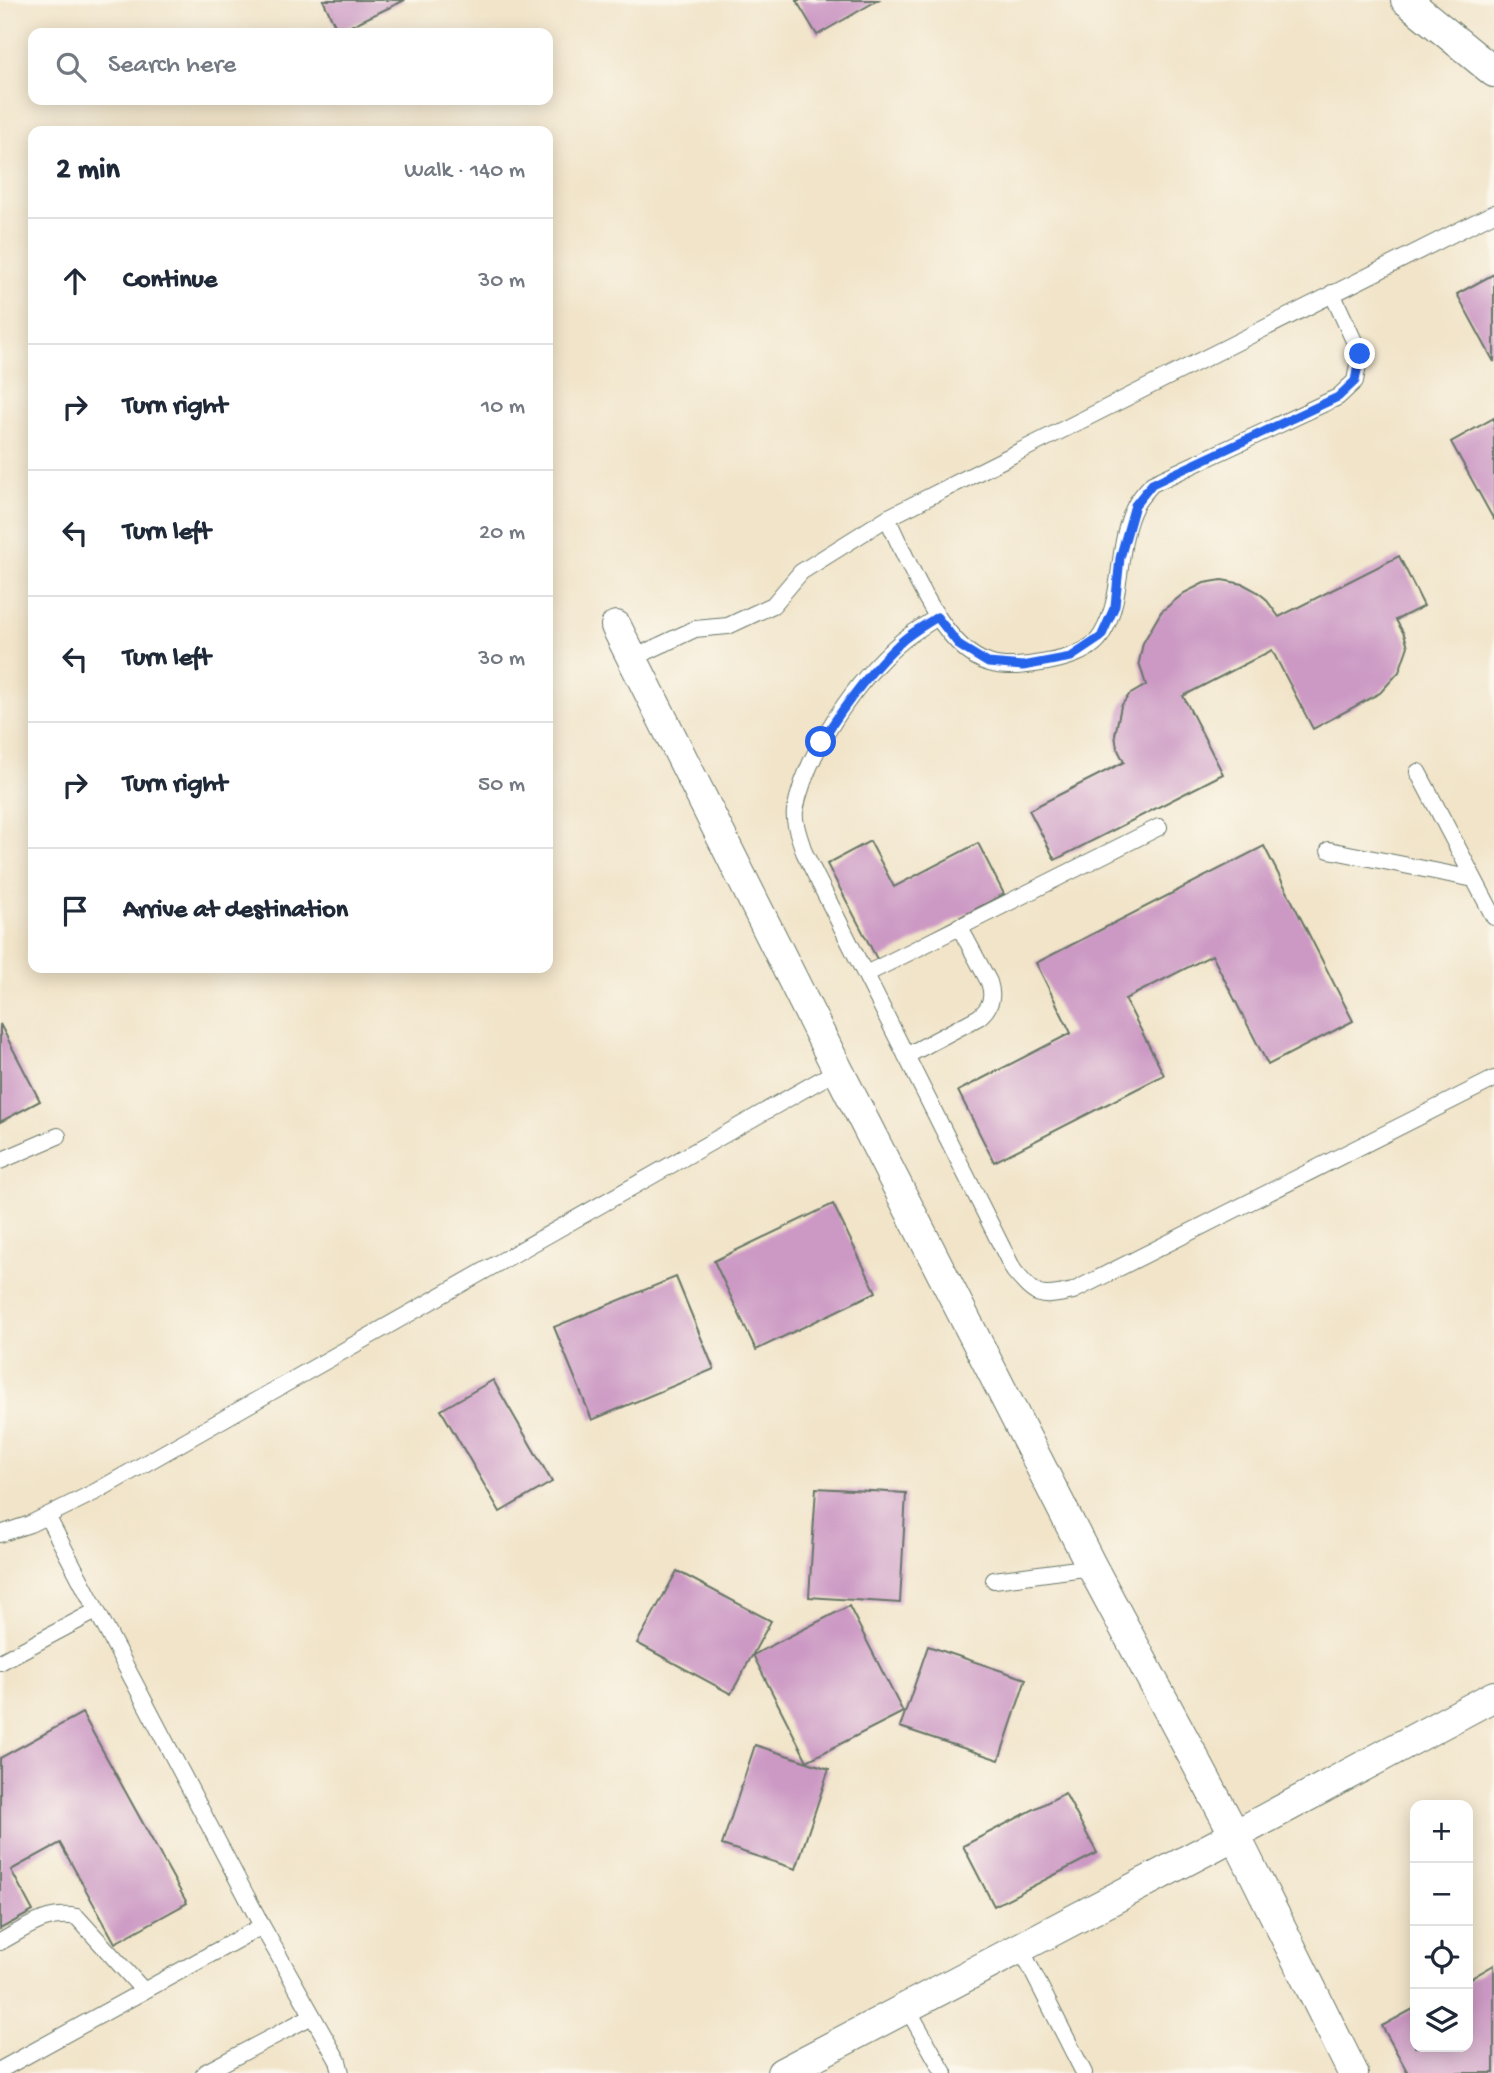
<!DOCTYPE html>
<meta charset="utf-8">
<style>
body{margin:0;font-family:"Gochi Hand",sans-serif;background:#f6f6f7;color:#1f2937}
.controls{position:absolute;right:21px;bottom:21px;display:grid;overflow:hidden;border-radius:14px;box-shadow:0 4px 18px #0003}
.controls button{width:63px;height:63px;display:grid;place-items:center;padding:0;border:0;border-bottom:2px solid #e0e1e3;background:#fff;color:#1f2937;font:35px sans-serif}
.stop{position:absolute;width:21px;height:21px;margin:-16px;border:5px solid #2563eb;border-radius:50%;background:#fff}
.stop.end{background:#2563eb;border-color:#fff;box-shadow:0 2px 7px #0008}
.list{margin:0;padding:0;list-style:none}
h2{display:flex;justify-content:space-between;align-items:center;height:91px;margin:0;padding:0 28px;font-size:30px}
h2 small{font-size:23px;font-weight:400;color:#747a83}
.list li{display:grid;grid-template-columns:46px 1fr auto;gap:21px;align-items:center;box-sizing:border-box;height:126px;padding:0 28px;border-top:2px solid #e0e1e3}
.list b{display:block;font-size:26px;white-space:nowrap}
.list em{font-size:23px;font-style:normal;color:#747a83}
.icon{flex:none;width:38px;height:38px;fill:none;stroke:currentColor;stroke-width:2;stroke-linecap:round;stroke-linejoin:round}
.map{position:relative;flex:none;width:1494px;height:2073px;overflow:hidden}
.search{position:absolute;background:#fff;box-shadow:0 4px 18px #0003;left:28px;top:28px;width:525px;height:77px;display:flex;align-items:center;gap:18px;box-sizing:border-box;padding:0 24px;border-radius:14px;color:#747a83;font-size:26px}
.panel{position:absolute;background:#fff;box-shadow:0 4px 18px #0003;left:28px;top:126px;width:525px;height:847px;border-radius:14px}
.map>svg:first-child{display:block}
.building{fill:#cc99c4}
.lines{fill:none;stroke-linecap:round;stroke-linejoin:round}
.lane-casing{stroke:#687768;stroke-width:18}
.street-casing{stroke:#687768;stroke-width:32}
.lane{stroke:#fff;stroke-width:16}
.street{stroke:#fff;stroke-width:30}
.route{stroke:#2563eb;stroke-width:9}
</style>
<div class="map">
<svg width="1494" height="2073" viewBox="0 0 1494 2073">
<rect width="100%" height="100%" fill="#fbf7ec"/>
<filter id="ink" filterUnits="userSpaceOnUse"><feTurbulence type="fractalNoise" baseFrequency=".0143" numOctaves="2"/><feDisplacementMap in="SourceGraphic" scale="14" xChannelSelector="R" yChannelSelector="G"/><feConvolveMatrix kernelMatrix="1 2 1 2 8 2 1 2 1" color-interpolation-filters="sRGB"/></filter>
<filter id="wash" filterUnits="userSpaceOnUse"><feTurbulence type="fractalNoise" baseFrequency=".00686" numOctaves="4" result="noise"/><feDisplacementMap in="SourceGraphic" scale="28" xChannelSelector="R" yChannelSelector="G"/><feGaussianBlur stdDeviation="1.57" result="paint"/><feColorMatrix in="noise" values="0 0 0 0 0 0 0 0 0 0 0 0 0 0 0 0 0 1.4 0 .05"/><feComposite in="paint" operator="in"/></filter>
<g filter="url(#wash)">
<rect width="100%" height="100%" fill="#f1e4c9"/>
<g id="blocks">
<path class="building" d="M323 0H405L338 32Z
M796 0H878L817 35Z
M1494 274V362L1457 294Z
M1494 418V520L1451 442Z
M1399 556 1424 606 1396 620 1404 634 1408 646 1399 672 1380 693 1313 729 1272 650 1183 696 1223 774 1055 860 1029 810 1124 762 1117 748 1115 735 1121 706 1129 695 1146 685 1139 662 1143 643 1161 612 1184 593 1204 583 1222 580 1243 584 1256 591 1265 598 1279 617Z
M870 841 894 887 978 843 1004 894 878 961 827 864Z
M1264 846 1353 1021 1268 1065 1212 955 1125 999 1164 1075 994 1162 958 1091 1071 1033 1036 963Z
M0 1024 40 1101 0 1122Z
M833 1204 876 1292 756 1350 714 1261Z
M676 1277 714 1369 592 1420 554 1327Z
M493 1380 552 1482 500 1512 441 1410Z
M816 1488 906 1493 900 1603 809 1597Z
M677 1571 771 1621 731 1694 637 1643Z
M849 1606 903 1712 807 1761 753 1655Z
M928 1646 1026 1679 999 1760 900 1727Z
M82 1713 187 1903 115 1943 60 1843 11 1870 33 1911 0 1929V1758Z
M755 1745 829 1769 796 1869 722 1845Z
M1065 1793 1097 1853 994 1906 963 1846Z
M1494 1965V2073H1408L1382 2026 1415 2008V2047H1468V1980Z"/>
</g>
</g>
<g filter="url(#ink)">
<use href="#blocks" fill-opacity="0" stroke="#687768" stroke-width="2"/>
<g class="lines">
<defs>
<path id="lane" d="M887 518C908 560 941 649 989 663 1007 669 1029 665 1047 662 1065 659 1093 651 1102 634 1125 595 1115 546 1135 506 1139 498 1146 491 1152 484L1338 397 1355 381 1360 354 1332 293
M937 617C926 625 913 632 902 641 857 679 806 752 795 811 793 823 801 841 804 852L1014 1271C1036 1297 1039 1299 1073 1291L1494 1079
M633 658 695 629 728 626 773 605 801 572 887 518 1494 213
M1418 772 1494 917
M1329 850 1474 879
M866 974 1159 827
M906 1056 979 1017C991 1007 994 997 989 982L959 926
M0 1161 58 1136
M47 1516 262 1926 338 2061 341 2073
M0 1534 30 1524 95 1492 838 1070
M994 1580 1092 1567
M0 1662 96 1611
M0 1942C26 1928 47 1911 77 1917L143 1990
M1020 1947 1084 2073
M906 2006 944 2073
M0 2070 262 1926
M204 2073 312 2016"/>
<path id="street" d="M1406 0 1494 72
M616 626 838 1070 1092 1567 1235 1835 1353 2073
M782 2073 1235 1835 1494 1696"/>
</defs>
<use href="#lane" class="lane-casing"/>
<use href="#street" class="street-casing"/>
<use href="#lane" class="lane"/>
<use href="#street" class="street"/>
</g>
</g>
<g class="lines" filter="url(#ink)">
<path class="route" d="M821 742C844 706 869 671 901 642 912 632 925 625 937 617L960 646 988 663 1023 666 1071 657 1101 637 1115 606 1120 558 1135 505 1152 484 1338 397 1355 381 1360 354"/>
</g>
</svg>
<div class="controls">
<button>+</button>
<button>−</button>
<button><svg class="icon" aria-label="locate" viewBox="0 0 24 24"><circle cx="12" cy="12" r="6"/><path d="M12 2v4M12 18v4M2 12h4M18 12h4"/></svg></button>
<button><svg class="icon" aria-label="layers" viewBox="0 0 24 24"><path d="M12 4l9 5-9 5-9-5zM3 14l9 5 9-5"/></svg></button>
</div>
<div class="stop" style="left:821px;top:742px"></div>
<div class="stop end" style="left:1360px;top:354px"></div>
<div class="search"><svg class="icon" aria-label="search" viewBox="0 0 24 24"><circle cx="10" cy="10" r="6"/><path d="M15 15l6 6"/></svg>Search here</div>
<section class="panel">
<h2>2 min<small>Walk · 140 m</small></h2>
<ul class="list">
<li><svg class="icon" aria-label="ahead" viewBox="0 0 24 24"><path d="M12 20V5M6 11l6-6 6 6"/></svg><div><b>Continue</b></div><em>30 m</em></li>
<li><svg class="icon" aria-label="right" viewBox="0 0 24 24"><path d="M7 20v-9h11M14 6l5 5-5 5"/></svg><div><b>Turn right</b></div><em>10 m</em></li>
<li><svg class="icon" aria-label="left" viewBox="0 0 24 24"><path d="M17 20v-9H6M10 6l-5 5 5 5"/></svg><div><b>Turn left</b></div><em>20 m</em></li>
<li><svg class="icon" aria-label="left" viewBox="0 0 24 24"><path d="M17 20v-9H6M10 6l-5 5 5 5"/></svg><div><b>Turn left</b></div><em>30 m</em></li>
<li><svg class="icon" aria-label="right" viewBox="0 0 24 24"><path d="M7 20v-9h11M14 6l5 5-5 5"/></svg><div><b>Turn right</b></div><em>50 m</em></li>
<li><svg class="icon" aria-label="arrive" viewBox="0 0 24 24"><path d="M6 21V4h12l-3 4 3 4H6"/></svg><div><b>Arrive at destination</b></div></li>
</ul>
</section>
</div>
